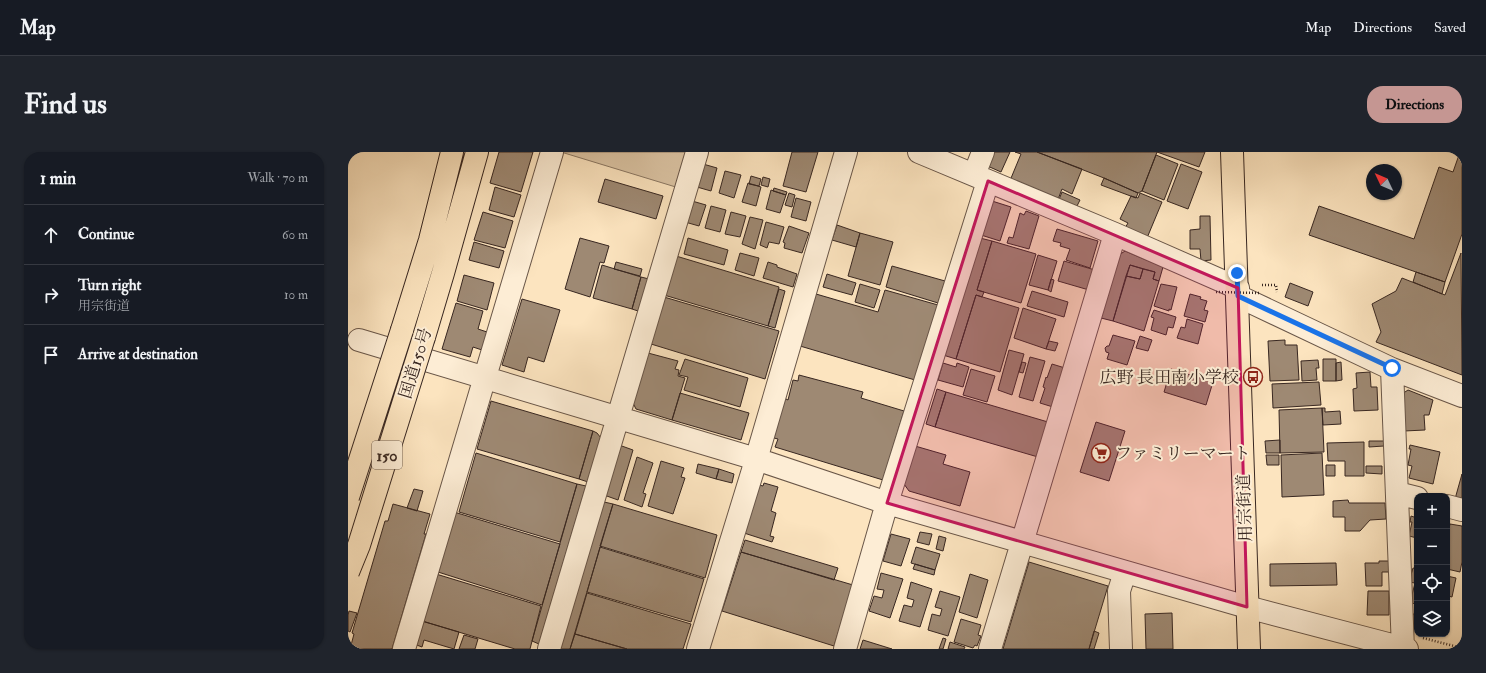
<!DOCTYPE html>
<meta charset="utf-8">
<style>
body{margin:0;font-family:"IM FELL Double Pica","Noto Serif JP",serif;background:#20242c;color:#f1f3f6}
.controls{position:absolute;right:12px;bottom:12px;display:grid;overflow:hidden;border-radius:8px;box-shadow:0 1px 3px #0004}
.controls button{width:36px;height:36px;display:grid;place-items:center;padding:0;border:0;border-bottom:1px solid #363941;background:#171b24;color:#f1f3f6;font:20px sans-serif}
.compass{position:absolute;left:1018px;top:12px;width:36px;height:36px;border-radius:50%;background:#171b24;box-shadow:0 1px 3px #0004;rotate:314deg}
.stop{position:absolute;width:12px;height:12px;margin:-9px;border:3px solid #1a73e8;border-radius:50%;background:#fff}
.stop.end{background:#1a73e8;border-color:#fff;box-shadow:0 1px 4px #0008}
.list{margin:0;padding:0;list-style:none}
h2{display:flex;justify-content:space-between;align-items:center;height:52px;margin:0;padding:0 16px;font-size:17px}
h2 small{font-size:13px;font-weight:400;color:#9ea1a6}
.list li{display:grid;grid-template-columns:26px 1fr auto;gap:12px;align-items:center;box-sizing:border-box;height:60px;padding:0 16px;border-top:1px solid #363941}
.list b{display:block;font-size:15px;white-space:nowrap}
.list p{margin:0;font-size:13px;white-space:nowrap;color:#9ea1a6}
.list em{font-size:13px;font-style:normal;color:#9ea1a6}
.icon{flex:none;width:22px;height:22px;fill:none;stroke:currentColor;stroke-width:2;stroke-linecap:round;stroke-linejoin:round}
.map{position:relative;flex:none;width:1114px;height:497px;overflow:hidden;border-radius:16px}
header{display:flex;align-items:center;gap:24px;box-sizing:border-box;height:56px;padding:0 20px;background:#171b24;border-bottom:1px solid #363941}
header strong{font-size:19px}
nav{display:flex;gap:22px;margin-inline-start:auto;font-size:14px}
.intro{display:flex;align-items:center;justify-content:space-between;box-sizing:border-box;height:96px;padding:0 24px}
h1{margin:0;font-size:28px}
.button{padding:10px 18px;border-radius:16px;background:#c59692;color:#111;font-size:14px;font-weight:700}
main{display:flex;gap:24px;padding:0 24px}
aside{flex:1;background:#171b24;border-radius:16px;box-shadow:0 1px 3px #0004}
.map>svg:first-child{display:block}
.green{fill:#dbc4a4;stroke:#8a7662}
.building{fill:#9e8973;stroke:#382721}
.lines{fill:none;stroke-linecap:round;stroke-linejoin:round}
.minor-casing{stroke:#695648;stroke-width:24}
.major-casing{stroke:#382721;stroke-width:24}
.highway-casing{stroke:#382721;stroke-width:24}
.path{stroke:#382721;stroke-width:2.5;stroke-dasharray:1 2;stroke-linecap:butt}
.minor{stroke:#fdedd5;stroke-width:22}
.major{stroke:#fce4bf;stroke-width:22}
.highway{stroke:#fce4bf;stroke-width:22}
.highway-bridge-casing{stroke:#382721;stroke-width:24;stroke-linecap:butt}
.path-bridge{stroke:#382721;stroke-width:2.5;stroke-dasharray:1 2;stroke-linecap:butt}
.highway-bridge{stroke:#fce4bf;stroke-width:22}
.route{stroke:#1a73e8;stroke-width:5}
.marked{fill:#c2185b;fill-opacity:0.2;stroke:#c2185b;stroke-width:3;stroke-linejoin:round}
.labels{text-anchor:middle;stroke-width:4;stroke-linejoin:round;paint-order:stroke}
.shield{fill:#fdedd5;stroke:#736257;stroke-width:1}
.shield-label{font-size:16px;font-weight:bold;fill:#382721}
.street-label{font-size:17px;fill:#382721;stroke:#fdedd5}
.poi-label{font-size:17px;fill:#382721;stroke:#fdedd5;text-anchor:end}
</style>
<header>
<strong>Map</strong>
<nav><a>Map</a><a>Directions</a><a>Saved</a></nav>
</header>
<div class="intro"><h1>Find us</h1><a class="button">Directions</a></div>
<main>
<aside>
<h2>1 min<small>Walk · 70 m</small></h2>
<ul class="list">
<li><svg class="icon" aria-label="ahead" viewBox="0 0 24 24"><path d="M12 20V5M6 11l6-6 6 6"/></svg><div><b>Continue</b></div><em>60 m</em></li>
<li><svg class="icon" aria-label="right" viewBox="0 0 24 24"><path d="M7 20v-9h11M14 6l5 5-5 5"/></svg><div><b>Turn right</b><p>用宗街道</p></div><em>10 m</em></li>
<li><svg class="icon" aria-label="arrive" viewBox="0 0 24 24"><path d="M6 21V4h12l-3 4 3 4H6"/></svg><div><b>Arrive at destination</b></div></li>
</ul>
</aside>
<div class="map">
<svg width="1114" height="497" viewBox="0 0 1114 497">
<rect width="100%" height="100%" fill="#fce4bf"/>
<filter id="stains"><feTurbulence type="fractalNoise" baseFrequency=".005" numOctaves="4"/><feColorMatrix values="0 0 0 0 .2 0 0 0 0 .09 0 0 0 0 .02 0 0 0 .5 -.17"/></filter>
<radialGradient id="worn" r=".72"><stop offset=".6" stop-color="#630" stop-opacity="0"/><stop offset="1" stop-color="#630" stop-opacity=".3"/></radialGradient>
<path class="green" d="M213 0H342L331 36Z"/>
<path class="building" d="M151 0H185L173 40 142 31Z
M444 0H470L458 40 435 34Z
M640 0H662L653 20 635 12Z
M667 0H689L734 17 724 42 714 37 709 50 661 31 673 2Z
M689 0H809L794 39 790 41 756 26Z
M809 0H857L851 15Z
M1112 0H1114V82L1097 130 961 83 971 54 1066 87 1091 15 1105 20Z
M808 3 830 12 816 48 794 39Z
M355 12 369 16 363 39 349 35Z
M833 12 854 20 840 57 819 49Z
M377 19 393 23 386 46 371 41Z
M403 24 413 27 411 34 401 32Z
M415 25 422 27 420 35 413 33Z
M756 26 790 41 788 46 753 33Z
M257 27 315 44 308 67 250 50Z
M400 31 413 35 408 54 394 50Z
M147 35 173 43 166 65 141 58Z
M426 36 439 40 438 43 425 39Z
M423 38 438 43 432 61 418 57Z
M714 40 732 48 727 58 710 50Z
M441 41 447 43 444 55 437 53Z
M792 41 814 50 799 86 777 76 780 71 772 67 783 44 790 46Z
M448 46 463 50 458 69 443 65Z
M344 49 358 53 351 74 337 70Z
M644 49 663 55 652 89 633 83Z
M363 54 378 58 372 80 357 76Z
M678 59 691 64 681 97 659 91 661 85 665 86 672 61 676 63Z
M135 60 165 69 157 96 126 88Z
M383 60 398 64 392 85 377 82Z
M852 64H862L863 108 853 109 852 97H842V78L852 77Z
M402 65 415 68 407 97 394 92Z
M418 70 436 75 431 92 421 90 419 96 412 93Z
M489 73 512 81 508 95 484 88Z
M441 74 461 81 454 101 436 96 437 91 435 90Z
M709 77 750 89 742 116 718 108 722 97 712 94 713 91 705 89Z
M512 81 545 90 532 133 500 124Z
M232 86 261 94 256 111 252 110 242 145 217 137Z
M340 86 380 98 376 113 336 102Z
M632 86 644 89 629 138 636 140 634 145 628 143 608 207 595 203Z
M644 89 688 102 673 151 629 138Z
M126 90 156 99 151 116 121 108Z
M777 99 815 115 811 129 805 127 807 120 782 113 765 169 753 166 771 103Z
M392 101 411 106 406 124 387 118Z
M1113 101 1114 223 1028 190 1033 180 1024 152 1048 139 1054 126 1097 143Z
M690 103 709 109 700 138 681 133Z
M328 104 431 135 420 174 316 143Z
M716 109 747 118 741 138 710 129Z
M268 110 294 117 292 124 266 117Z
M420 110 429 113V115L449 122 445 135 415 126Z
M254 113 293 125 284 157 245 146Z
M782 113 795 117 792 127 778 124Z
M544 114 597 129 590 151 538 135Z
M795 117 807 120 805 127 811 129 796 179 765 169 778 124 792 127Z
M1068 120 1097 130 1094 142 1065 130Z
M479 122 508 131 504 143 475 135Z
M116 123 146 131 139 158 109 149Z
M293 125 301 127 290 159 284 157Z
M703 127 706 128 703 140 700 138Z
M942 131 965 140 960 154 937 145Z
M512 132 532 138 526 156 507 150Z
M813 132 829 135 823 158 821 157V159L806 154Z
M431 137 437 139 427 176 420 174Z
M537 138 590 153 567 228 452 194 468 142 530 160Z
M684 139 720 150 716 165 679 154Z
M842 142 853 145 852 147 859 149 856 158 860 159 857 170 836 164Z
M628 143 671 156 652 220 608 207Z
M316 145 431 179 417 227 303 192Z
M174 147 212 158 196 210 180 205 176 220 154 213Z
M108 151 135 159 130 177 139 180 134 198 125 195 122 205 94 197Z
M675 156 708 167 698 197 666 186Z
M806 158 828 165 825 176 820 175 818 183 803 178 806 166 803 165Z
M839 167 855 172 850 192 829 186 833 175 837 176Z
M765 183 787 189 779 213 759 207 761 201 758 200 757 196 759 194H761Z
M792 184 804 188 800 199 788 196Z
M937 188V193H949L951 228 922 229 920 189Z
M701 189 710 191 707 199 698 197Z
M661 198 676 202 664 243 650 238Z
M300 201 330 209 327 217 331 218 330 224 337 226 324 268 288 257 285 251Z
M682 205 697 209 685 249 671 245Z
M337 207 400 226 392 255 336 238 340 225 331 223Z
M975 207H988V229H975Z
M970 208 971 216H968L969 228 954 229 953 209Z
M674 210 678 211 675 221 671 220Z
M993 210 994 228 988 229V211Z
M595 211 608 215 609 211 621 215 615 235 590 228Z
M704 212 717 216 705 255 692 251 697 236 695 235 698 225 699 226Z
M623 217 647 224 639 250 615 243Z
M823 217 865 230 858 253 816 240Z
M1022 220 1023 235H1029L1030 258 1006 259 1005 237 1009 236 1008 221Z
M451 223 515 240 513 246 556 259 535 328 427 295 430 287 426 286 436 246 440 248 445 228 450 229Z
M971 230 973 253 925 256 924 232Z
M589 237 598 240 587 275 578 272Z
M1060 238 1085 248 1081 263H1076L1077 278 1056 279 1054 242Z
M598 240 700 270 690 305 587 275Z
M332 241 401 261 393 288 324 268Z
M143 249 245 279 231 327 129 297Z
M974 256 976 300 932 301 931 258Z
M974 256H977V260L992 259 993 272 975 273Z
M748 270 777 279 761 329 732 320Z
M245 279 249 281 253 286 240 330 231 327Z
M932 288V301H918L917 289Z
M1021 289H1036V294L1021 295Z
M1016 290V324H997V309H980L979 291Z
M271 293 285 298 270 348 256 343Z
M1062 293 1092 300 1085 332 1061 326 1064 314 1060 313 1063 297H1061Z
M567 294 598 303 595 312 622 320 612 354 561 339 556 332Z
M128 301 229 332 212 390 111 360Z
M974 301 976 343 934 345 933 303Z
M918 303H931V313H919Z
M289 305 305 311 295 341 298 342 294 355 276 348Z
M313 309 336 316 333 325 337 326 325 362 300 354Z
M350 312 371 317 368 327 348 321Z
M978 313H987V324H978Z
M1018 314H1034V322L1018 321Z
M371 317 386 322 384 331 368 327Z
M1114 322V349L1107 347Z
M416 331 430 335 423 359 428 361 422 384 426 385 424 390 396 381 411 333 415 334Z
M229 332 238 334 191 492 184 489Z
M66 337 75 339 69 359 59 356Z
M1000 348 1001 351H1037L1038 367 1022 368 1012 379H997V365H985V349Z
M256 350 265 352 222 497H211Z
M45 352 82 362 76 382H78L44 497H2L6 482 4 481 37 369H40Z
M265 352 369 383 357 426 252 394Z
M106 360 212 392 194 453 90 420Z
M1063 364 1069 366V386L1061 384 1064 370H1062Z
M1102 372 1114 374V410L1112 420 1099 417V384Z
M572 380 584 382 581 393 569 390Z
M543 382 562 387 553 414 535 409Z
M591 384 598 386 595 399 588 397Z
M397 388 490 416 486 428 393 400Z
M252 395 356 427 343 470 239 440Z
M568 395 592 402 587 418 563 411Z
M393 400 505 433 486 494 374 459Z
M1031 409H1041V420H1034V434H1018L1017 411H1031Z
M681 410 760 434 741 497H655Z
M988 411 989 433 922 434V412Z
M567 412 587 418 586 423 565 417Z
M1065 416 1069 417V462H1067L1069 452 1062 451 1067 431 1061 430Z
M533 421 555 427 542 466 521 459 526 444 534 446 536 438 529 437Z
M88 422 193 454 182 497H167L74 469Z
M622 422 640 428 629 466 611 460Z
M1099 424 1108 426 1104 445 1100 444 1099 447Z
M563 430 584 437 572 475 551 469 556 453 564 455 566 448 559 446Z
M592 439 612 445 600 484 580 478 584 462 592 464 594 457 587 455Z
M1020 439H1041V463H1019Z
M239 441 343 472 335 497H279L227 482Z
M1 459 9 461 2 480 0 479V463Z
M824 461 825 497H798L797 462Z
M1065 462H1069V475L1062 474Z
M613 467 633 473 630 483 633 484 629 494 627 493 625 496 606 490Z
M74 469 111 480 106 497 76 488 74 495 66 492Z
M746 479 751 481 746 497H741Z
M227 482 279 497H222Z
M116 483 130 487 127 497H111Z
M595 486 598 487 595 497H591Z
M515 488 544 497H512Z
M602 490 617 495 616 497H600Z"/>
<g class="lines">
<defs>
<path id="minor" d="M571 0 767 82 890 136
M626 23 635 0
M890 144 1044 217 1114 244
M11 188 408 307 539 351 899 455 1059 497
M1044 217 1055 497
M1049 341 1069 346
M1099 354 1114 358
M56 497 204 0
M201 497 349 0
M350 497 405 318 498 0
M497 497 539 351 640 29
M642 497 767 82
M773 497 771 439 777 420"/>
<path id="major" d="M884 0 901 497"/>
<path id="highway" d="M54 178 82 88 104 0
M76 185 95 121 129 0"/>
</defs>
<use href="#minor" class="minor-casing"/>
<use href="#major" class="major-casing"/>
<use href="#highway" class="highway-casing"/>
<path class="path" d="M914 133H928L929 140
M1075 486 1114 496"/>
<use href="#minor" class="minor"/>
<use href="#major" class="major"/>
<use href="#highway" class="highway"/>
<defs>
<path id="highway-bridge" d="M0 345 54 178
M0 420 11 393 76 185"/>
</defs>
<use href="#highway-bridge" class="highway-bridge-casing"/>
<path class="path-bridge" d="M868 140 911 141"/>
<use href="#highway-bridge" class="highway-bridge"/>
</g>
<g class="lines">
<path class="route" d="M889 121 890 144 1044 216"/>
</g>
<path class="marked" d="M640 29 890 136 899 455 539 351Z"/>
<defs>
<symbol id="bus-ring" viewBox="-11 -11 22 22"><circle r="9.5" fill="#fdedd5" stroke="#8f2418" stroke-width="1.5"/><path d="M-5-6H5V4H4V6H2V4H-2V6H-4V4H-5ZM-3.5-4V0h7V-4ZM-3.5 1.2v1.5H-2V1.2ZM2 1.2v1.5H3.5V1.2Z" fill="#8f2418"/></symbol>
<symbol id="supermarket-ring" viewBox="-11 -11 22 22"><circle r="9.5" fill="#fdedd5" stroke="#8f2418" stroke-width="1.5"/><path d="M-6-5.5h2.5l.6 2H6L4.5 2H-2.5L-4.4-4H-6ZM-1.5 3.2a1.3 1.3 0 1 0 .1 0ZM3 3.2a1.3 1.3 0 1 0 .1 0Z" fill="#8f2418"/></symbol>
</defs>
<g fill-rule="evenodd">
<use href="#bus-ring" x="894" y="214" width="22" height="22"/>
<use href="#supermarket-ring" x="742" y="290" width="22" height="22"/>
</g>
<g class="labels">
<rect class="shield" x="24" y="289" width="30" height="28" rx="3"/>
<g class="shield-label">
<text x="39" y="309">150</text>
</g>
<g class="street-label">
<text transform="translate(67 211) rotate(-73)" y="6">国道150号</text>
<text transform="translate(896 356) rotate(-92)" y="6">用宗街道</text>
</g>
<g class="poi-label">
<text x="891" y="231">広野 長田南小学校</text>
<text x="767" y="307" text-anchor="start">ファミリーマート</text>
</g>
</g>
<rect width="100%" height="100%" filter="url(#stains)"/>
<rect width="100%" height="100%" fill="url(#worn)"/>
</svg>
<div class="controls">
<button>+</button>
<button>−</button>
<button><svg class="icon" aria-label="locate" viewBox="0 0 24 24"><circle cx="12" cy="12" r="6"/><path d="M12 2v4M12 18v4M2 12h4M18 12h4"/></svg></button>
<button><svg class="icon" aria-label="layers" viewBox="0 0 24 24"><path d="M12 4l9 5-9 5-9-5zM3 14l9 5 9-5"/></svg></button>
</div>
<svg class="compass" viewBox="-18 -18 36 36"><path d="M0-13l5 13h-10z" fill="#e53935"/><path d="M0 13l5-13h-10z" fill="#9ea1a6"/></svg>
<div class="stop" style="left:1044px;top:216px"></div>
<div class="stop end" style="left:889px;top:121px"></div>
</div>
</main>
